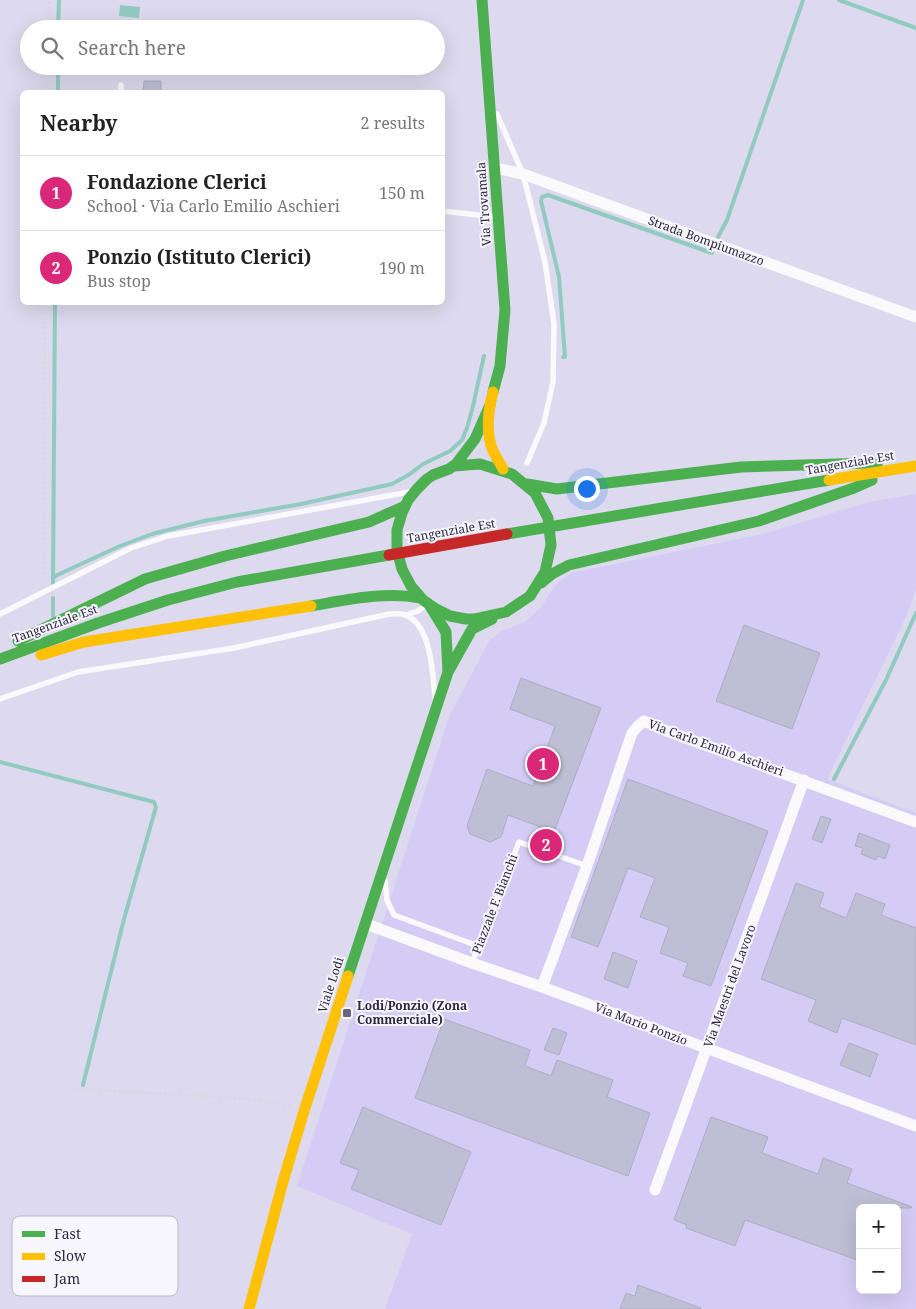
<!DOCTYPE html>
<meta charset="utf-8">
<style>
body{margin:0;font-family:"Noto Serif",serif;background:#f2f2f2;color:#222}
.controls{position:absolute;right:15px;bottom:15px;display:grid;overflow:hidden;border-radius:8px;box-shadow:0 5px 20px #0002}
.controls button{width:45px;height:45px;display:grid;place-items:center;padding:0;border:0;border-bottom:1px solid #e0e0e0;background:#fff;color:#222;font:25px sans-serif}
.you{position:absolute;left:586px;top:488px;width:18px;height:18px;margin:-12px;border:4px solid #fff;border-radius:50%;background:#1a73e8;box-shadow:0 0 0 8px #1a73e833}
.badge{display:grid;place-items:center;width:32px;height:32px;border-radius:50%;background:#db2777;color:#fff;font-size:16px;font-weight:700}
.pin{position:absolute;translate:-50% -50%;border:2px solid #fff;box-shadow:0 1px 5px #0006}
.list{margin:0;padding:0;list-style:none}
h2{display:flex;justify-content:space-between;align-items:center;height:65px;margin:0;padding:0 20px;font-size:21px}
h2 small{font-size:16px;font-weight:400;color:#767676}
.list li{display:grid;grid-template-columns:32px 1fr auto;gap:15px;align-items:center;box-sizing:border-box;height:75px;padding:0 20px;border-top:1px solid #e0e0e0}
.list b{display:block;font-size:19px;white-space:nowrap}
.list p{margin:0;font-size:16px;white-space:nowrap;color:#767676}
.list em{font-size:16px;font-style:normal;color:#767676}
.icon{flex:none;width:28px;height:28px;fill:none;stroke:currentColor;stroke-width:2;stroke-linecap:round;stroke-linejoin:round}
.map{position:relative;flex:none;width:916px;height:1309px;overflow:hidden}
.search{position:absolute;background:#fff;box-shadow:0 5px 20px #0002;left:20px;top:20px;width:425px;height:55px;display:flex;align-items:center;gap:12px;box-sizing:border-box;padding:0 18px;border-radius:28px;color:#767676;font-size:19px}
.panel{position:absolute;background:#fff;box-shadow:0 5px 20px #0002;left:20px;top:90px;width:425px;height:215px;border-radius:8px}
.map>svg:first-child{display:block}
.built{fill:#d4ccf5;fill-rule:evenodd}
.water{fill:#91cbc0}
.lines{fill:none;stroke-linecap:round;stroke-linejoin:round}
.stream{stroke:#91cbc0;stroke-width:4}
.building{fill:#bebfd4;stroke:#adaec2}
.path{stroke:#dad8df;stroke-width:2.5;stroke-dasharray:2.5 2.5;stroke-linecap:butt}
.lane{stroke:#faf9fc;stroke-width:5.5}
.street{stroke:#faf9fc;stroke-width:11}
.fast{stroke:#4caf50;stroke-width:11}
.slow{stroke:#ffc107;stroke-width:11}
.jam{stroke:#c62828;stroke-width:11}
.poi-dot{fill:#6a657d;stroke:#f7f6fc;stroke-width:2}
.labels{text-anchor:middle;stroke-width:4;stroke-linejoin:round;paint-order:stroke}
.street-label{font-size:12px;fill:#2c2740;stroke:#f7f6fc}
.poi-label{font-size:12px;font-weight:bold;fill:#2c2740;stroke:#f7f6fc;text-anchor:start}
.key{fill:#f7f6fc;stroke:#bab8c4;stroke-width:1}
.key-label{font-size:14px;fill:#2c2740}
</style>
<div class="map">
<svg width="916" height="1309" viewBox="0 0 916 1309">
<rect width="100%" height="100%" fill="#ddd9ee"/>
<path class="built" d="M916 494V590L905 619 827 779 916 813V1309H385L412 1234 297 1186 449 717 489 641 502 631 525 622 541 607 557 583 571 573 763 534 869 502ZM860 1208H897V1290H860Z"/>
<path class="water" d="M120 5 140 7 139 18 119 16Z"/>
<g class="lines">
<path class="stream" d="M839 0 916 28
M58 29 59 0
M58 92V66
M718 237 727 220 803 0
M563 357H565L559 277 541 201 542 197 548 195 712 253
M53 577 120 546 152 534 204 521 301 504 392 484 410 474 423 464 450 451 462 440 467 428 473 406 484 356
M53 584 55 302
M53 598V616
M0 762 154 802 156 807 124 919 83 1085
M834 779 886 680 916 613"/>
</g>
<path class="building" d="M144 81H161V92H143Z
M744 625 820 653 792 729 716 701Z
M521 678 601 708 554 832 508 815 501 837 490 842 470 834 467 826 487 769 533 786 555 726 510 709Z
M628 779 768 831 711 986 683 976 688 963 660 953 669 927 640 917 655 878 628 868 598 947 571 937Z
M821 816 831 819 822 843 812 839Z
M859 833 890 845 885 859 878 856 876 860 861 854 863 848 855 846Z
M796 883 824 893 819 907 846 918 856 893 885 904 881 915 916 928V1045L842 1018 837 1033 808 1021 816 1000 761 979Z
M613 952 637 961 628 988 604 979Z
M444 1019 530 1050 525 1066 551 1076 557 1060 613 1080 607 1097 650 1113 628 1176 518 1136 415 1098Z
M553 1028 567 1033 559 1055 544 1050Z
M849 1043 878 1054 870 1077 840 1065Z
M363 1107 471 1152 441 1225 351 1189 359 1170 340 1163Z
M711 1117 768 1137 762 1153 818 1174 823 1158 852 1169 847 1183 912 1207 911 1208H860V1261L745 1220 735 1246 686 1228 687 1225 674 1220Z
M638 1285 701 1308V1309H620L626 1293 635 1296Z"/>
<g class="lines">
<path class="path" d="M48 29 49 0
M48 92V66
M45 302 44 574 45 581
M69 1088 249 1099 292 1106"/>
<path class="lane" d="M121 85V92
M497 114 523 174 545 262 554 324 553 382 544 423 527 463
M442 211 497 217
M0 614 131 548 168 536 409 492
M406 615 418 611 426 605
M0 699 78 672 234 648 389 614C394 614 401 613 405 615 431 623 433 675 435 698
M385 881 387 900 394 915 478 946
M472 963 519 842 587 866"/>
<path class="street" d="M495 168 523 174 916 317
M366 924 472 963 542 987 916 1126
M542 987 587 866 632 733 638 726 644 721 664 730 916 822
M655 1190 804 780"/>
<path class="fast" d="M482 0 505 310 500 366 493 392
M454 466 480 464 512 474 535 493 548 518 551 545 545 572 530 596 506 612 474 619H466L450 616 436 609 423 600 411 586 402 569 397 550V530L402 513 408 500 417 489 427 479 433 475 449 469 456 464 475 439 490 405
M527 484 557 489 741 467 871 463 877 465
M507 534 829 480
M541 583 552 574 569 565 759 521 854 488 872 480
M311 606C347 600 384 591 421 598
M430 606 446 632 448 672
M18 641 145 579 225 556 369 522 405 506
M0 659 98 623 168 600 237 582 389 555
M348 976 448 672 472 629 492 619"/>
<path class="slow" d="M493 392C488 411 485 432 493 451 496 457 500 463 503 469
M829 480 916 466
M41 655 84 642 311 606
M249 1309 284 1178 305 1108 348 976"/>
<path class="jam" d="M389 555 507 534"/>
</g>
<rect class="poi-dot" x="342" y="1008" width="10" height="10" rx="2.5"/>
<g class="labels">
<g class="street-label">
<text transform="translate(484 204) rotate(-94)" y="4">Via Trovamala</text>
<text transform="translate(706 241) rotate(20)" y="4">Strada Bompiumazzo</text>
<text transform="translate(850 463) rotate(-10)" y="4">Tangenziale Est</text>
<text transform="translate(451 531) rotate(-10)" y="4">Tangenziale Est</text>
<text transform="translate(55 624) rotate(-20)" y="4">Tangenziale Est</text>
<text transform="translate(716 748) rotate(20)" y="4">Via Carlo Emilio Aschieri</text>
<text transform="translate(495 904) rotate(-69)" y="4">Piazzale F. Bianchi</text>
<text transform="translate(331 985) rotate(-72)" y="4">Viale Lodi</text>
<text transform="translate(730 986) rotate(-70)" y="4">Via Maestri del Lavoro</text>
<text transform="translate(641 1024) rotate(21)" y="4">Via Mario Ponzio</text>
</g>
<g class="poi-label">
<text x="357" y="1010">Lodi/Ponzio (Zona<tspan x="357" dy="14">Commerciale)</tspan></text>
</g>
</g>
<rect x="12" y="1216" width="166" height="80" rx="8" class="key"/>
<rect x="22" y="1231" width="23" height="6" fill="#4caf50"/>
<rect x="22" y="1253" width="23" height="7" fill="#ffc107"/>
<rect x="22" y="1276" width="23" height="6" fill="#c62828"/>
<g class="key-label">
<text x="54" y="1239">Fast</text>
<text x="54" y="1261">Slow</text>
<text x="54" y="1284">Jam</text>
</g>
</svg>
<div class="controls">
<button>+</button>
<button>−</button>
</div>
<div class="you"></div>
<div class="pin badge" style="left:543px;top:764px">1</div>
<div class="pin badge" style="left:546px;top:845px">2</div>
<div class="search"><svg class="icon" aria-label="search" viewBox="0 0 24 24"><circle cx="10" cy="10" r="6"/><path d="M15 15l6 6"/></svg>Search here</div>
<section class="panel">
<h2>Nearby<small>2 results</small></h2>
<ul class="list">
<li><span class="badge">1</span><div><b>Fondazione Clerici</b><p>School · Via Carlo Emilio Aschieri</p></div><em>150 m</em></li>
<li><span class="badge">2</span><div><b>Ponzio (Istituto Clerici)</b><p>Bus stop</p></div><em>190 m</em></li>
</ul>
</section>
</div>
